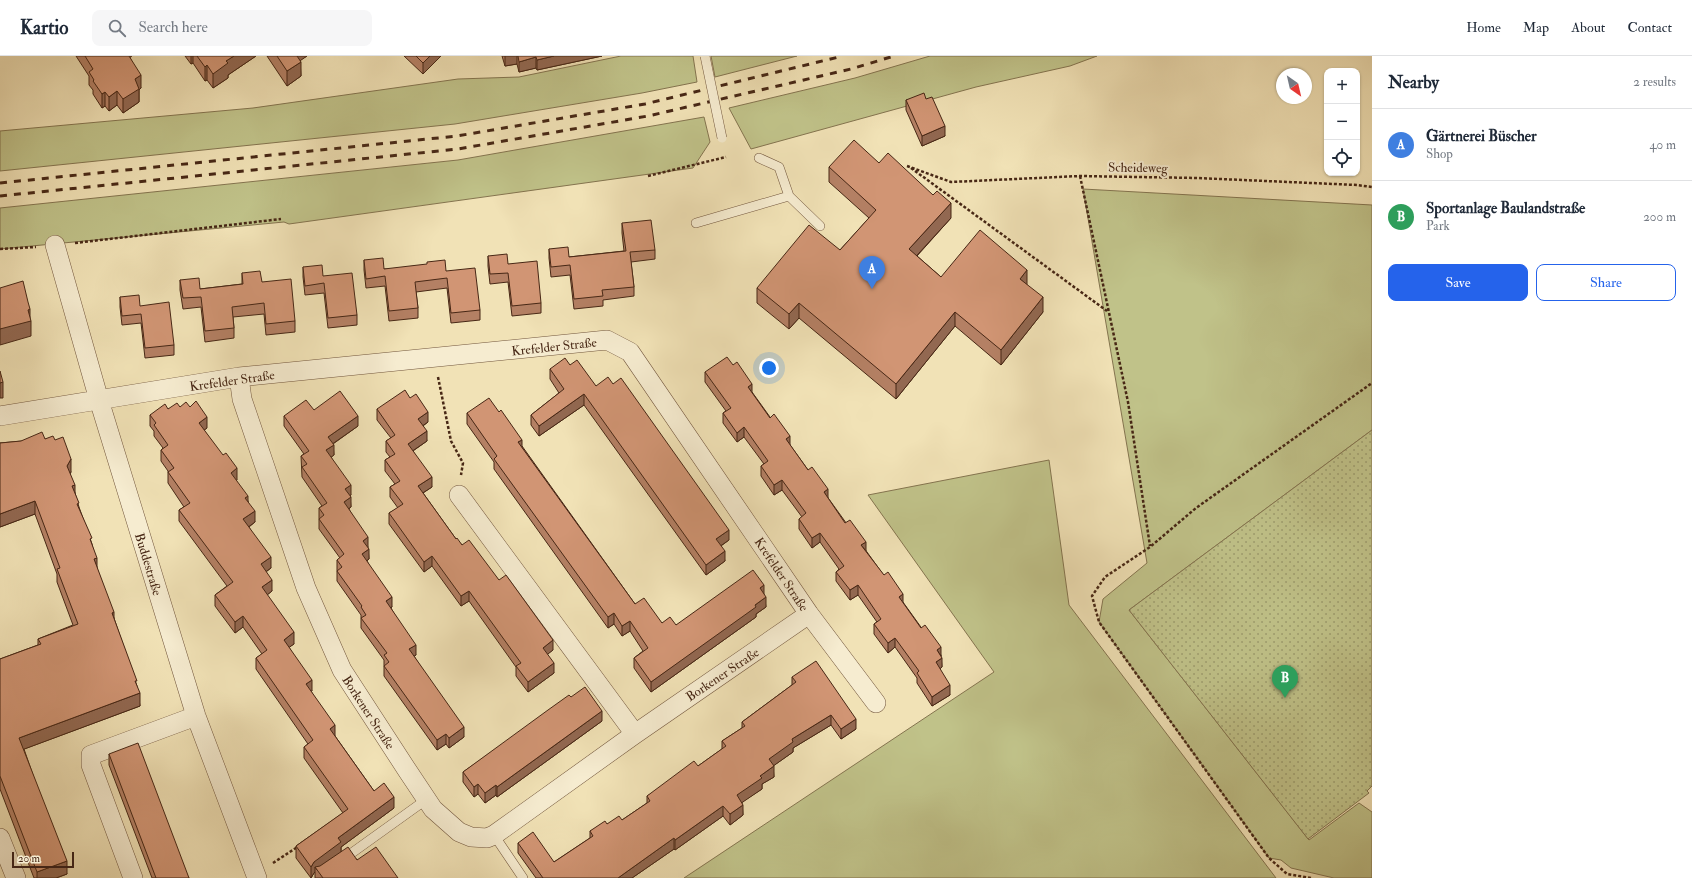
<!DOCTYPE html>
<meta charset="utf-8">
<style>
body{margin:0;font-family:"IM FELL Double Pica",serif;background:#f6f6f7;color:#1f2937}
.controls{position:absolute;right:12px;top:12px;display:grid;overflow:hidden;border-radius:8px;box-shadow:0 1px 3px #0004}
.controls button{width:36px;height:36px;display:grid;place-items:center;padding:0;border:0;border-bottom:1px solid #e0e1e3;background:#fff;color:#1f2937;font:20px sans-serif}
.compass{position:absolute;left:1276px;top:12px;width:36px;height:36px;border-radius:50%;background:#fff;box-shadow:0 1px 3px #0004;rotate:146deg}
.scale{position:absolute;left:12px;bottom:10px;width:62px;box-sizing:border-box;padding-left:4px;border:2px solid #472715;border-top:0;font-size:11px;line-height:14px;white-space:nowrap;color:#472715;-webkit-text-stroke:3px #f6ecd0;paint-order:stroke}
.you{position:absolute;left:769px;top:312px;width:14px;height:14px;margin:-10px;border:3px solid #fff;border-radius:50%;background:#1a73e8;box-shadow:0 0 0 6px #1a73e833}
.badge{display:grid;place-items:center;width:26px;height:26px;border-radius:50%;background:#2563eb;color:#fff;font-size:13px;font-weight:700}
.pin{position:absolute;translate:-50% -33px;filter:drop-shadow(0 1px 2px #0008)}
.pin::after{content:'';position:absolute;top:21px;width:14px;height:12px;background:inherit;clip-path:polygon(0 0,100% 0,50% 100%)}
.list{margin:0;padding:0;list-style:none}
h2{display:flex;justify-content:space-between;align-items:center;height:52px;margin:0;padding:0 16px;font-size:17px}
h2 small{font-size:13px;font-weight:400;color:#747a83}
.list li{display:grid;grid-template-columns:26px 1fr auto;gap:12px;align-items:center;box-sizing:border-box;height:72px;padding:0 16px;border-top:1px solid #e0e1e3}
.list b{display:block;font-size:15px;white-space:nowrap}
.list p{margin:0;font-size:13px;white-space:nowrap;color:#747a83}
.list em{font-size:13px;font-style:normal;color:#747a83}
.actions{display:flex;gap:8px;padding:12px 16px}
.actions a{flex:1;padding:9px 0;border:1px solid #2563eb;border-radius:8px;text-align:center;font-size:14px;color:#2563eb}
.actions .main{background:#2563eb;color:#fff}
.icon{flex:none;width:22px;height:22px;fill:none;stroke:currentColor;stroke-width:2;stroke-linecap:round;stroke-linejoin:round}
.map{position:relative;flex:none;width:1372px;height:822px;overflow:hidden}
header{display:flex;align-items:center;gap:24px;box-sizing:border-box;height:56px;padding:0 20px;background:#fff;border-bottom:1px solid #e0e1e3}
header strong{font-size:19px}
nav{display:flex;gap:22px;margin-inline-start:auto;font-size:14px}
.search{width:280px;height:36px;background:#f6f6f7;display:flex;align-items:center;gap:10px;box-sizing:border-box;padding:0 14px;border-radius:8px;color:#747a83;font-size:15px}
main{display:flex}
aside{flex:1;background:#fff}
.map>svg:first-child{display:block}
.green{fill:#c0c289;stroke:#84744f}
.park{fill:url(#park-dots);stroke:#84744f}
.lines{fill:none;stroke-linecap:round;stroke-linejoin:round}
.service-casing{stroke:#72563d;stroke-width:10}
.minor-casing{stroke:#72563d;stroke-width:20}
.path{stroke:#472715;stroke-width:2.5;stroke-dasharray:3 2;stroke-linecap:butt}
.service{stroke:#f6ecd0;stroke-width:9}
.minor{stroke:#f6ecd0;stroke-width:19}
.rail{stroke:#472715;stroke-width:3;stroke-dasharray:7 7;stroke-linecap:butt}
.service-bridge-casing{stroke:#72563d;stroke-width:10;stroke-linecap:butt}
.service-bridge{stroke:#f6ecd0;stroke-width:9}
.wall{fill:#b48064;stroke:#472715}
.shaded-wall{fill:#926851;stroke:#472715}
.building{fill:#d19574;stroke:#472715}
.labels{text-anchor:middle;stroke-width:4;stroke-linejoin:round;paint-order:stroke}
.street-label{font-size:13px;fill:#472715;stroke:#f6ecd0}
</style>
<header>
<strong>Kartio</strong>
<div class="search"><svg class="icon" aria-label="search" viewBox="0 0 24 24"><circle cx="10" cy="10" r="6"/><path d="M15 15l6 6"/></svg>Search here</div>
<nav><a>Home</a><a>Map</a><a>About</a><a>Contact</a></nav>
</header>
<main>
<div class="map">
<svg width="1372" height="822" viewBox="0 0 1372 822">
<defs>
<pattern id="park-dots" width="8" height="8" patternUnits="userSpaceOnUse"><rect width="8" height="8" fill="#c0c289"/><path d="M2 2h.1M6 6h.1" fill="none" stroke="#9e9e6f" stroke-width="1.8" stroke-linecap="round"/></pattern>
</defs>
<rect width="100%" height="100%" fill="#f1e2b6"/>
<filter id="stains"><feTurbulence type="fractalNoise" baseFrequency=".005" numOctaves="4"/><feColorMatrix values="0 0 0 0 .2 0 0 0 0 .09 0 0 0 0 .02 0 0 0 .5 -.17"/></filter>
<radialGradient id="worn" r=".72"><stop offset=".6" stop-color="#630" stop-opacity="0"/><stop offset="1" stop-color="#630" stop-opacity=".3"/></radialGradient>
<path class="green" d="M621 0H693L697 26 642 37 455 68 0 115V75L253 52 458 23 519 21Z
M711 0H797L715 21Z
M930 0H1097L1070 10 976 31 751 93 729 52 855 22Z
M704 61 710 86 693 112 289 168 284 166 0 193V152L458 104Z
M1083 133 1372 149V374L1129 554 1309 784 1359 747 1372 756V822H1334L1291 812 1281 804 1269 802 1099 566 1103 543 1147 507Z
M1049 404 1069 549 1276 822H684L994 616 868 439Z"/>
<path class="park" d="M1372 374V730L1367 735 1369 737 1308 783 1129 554Z"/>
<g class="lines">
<defs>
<path id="service" d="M759 102 779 111 789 140 820 170
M696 167 789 140
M494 779 523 822
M342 804 427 743"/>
<path id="minor" d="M55 189 99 344 196 660 257 822
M239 321 242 343 306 532 342 614 407 714 433 753 459 776 471 781 487 782 494 779 635 678 809 558
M0 360 239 321 607 284 630 296 809 558 876 647
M459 439 635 678
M0 782 16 822
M133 822 91 709V699L196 660"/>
</defs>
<use href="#service" class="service-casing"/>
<use href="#minor" class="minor-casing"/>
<path class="path" d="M907 110 951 126 1080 120 1197 122 1357 129 1372 131
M911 112 1107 255
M648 120 726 101
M1080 120 1128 346 1150 490
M75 187 281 163
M0 193 36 191
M438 321 451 385 463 407 461 419
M273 807 299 790
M1311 822 1287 818 1269 802 1099 566 1092 540 1105 521 1150 491 1196 452 1372 327"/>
<use href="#service" class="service"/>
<use href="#minor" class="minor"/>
<path class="rail" d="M0 127 457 80 645 48 843 0
M0 140 458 93 648 60 851 13 894 0"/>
<defs>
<path id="service-bridge" d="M705 0 722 82"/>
</defs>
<use href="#service-bridge" class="service-bridge-casing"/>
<use href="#service-bridge" class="service-bridge"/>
</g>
<path class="wall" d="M76 0H132L130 1 141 32 139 34V46L123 57 117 49 109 55 105 50 102 52 93 38V34L89 29V20Z
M185 0H256L228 19V22L213 32 207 24 205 25 193 7 191 8Z
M267 0H307L300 4 301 20 287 30Z
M404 0H441L423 18Z
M502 0H602L537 14 536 12 519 16 517 8 505 10Z
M926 43 945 80 922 90 906 54V44Z
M879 107 951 162 917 200 941 221 1027 229 1043 256 1001 309 955 270 896 343 799 262 789 273 757 247V232L840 194 869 162 829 126V111Z
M622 167 655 194V203L631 206 634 231V240L603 244V250L574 253 570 219 551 221 549 202V193L569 201 624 195 622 177Z
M488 200 508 208 541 247V257L512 260 508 226 490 228 488 210Z
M364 204 384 213 446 215 480 254V264L451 267 447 232 416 236 418 252V262L389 265 385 230 366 232 364 214Z
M303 211 323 220 357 259V269L328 272 324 237 305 239 303 221Z
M242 217 262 226 295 265V276L266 279 264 258 233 261 234 272V282L205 286 201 251 183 253 180 234V224L200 233 242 228Z
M120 241 140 250 174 289V299L145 302 141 267 122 269 120 251Z
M570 309 596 330 729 484 721 490 725 505 706 519 584 349 539 380 531 369V359L559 337 550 323V313Z
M705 316 752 336 941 599 942 611 940 613 950 639 932 650 917 627V622L895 591 888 597 874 578V568L877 566 858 539 850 544 836 525V516L839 513 820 486 812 492 799 473V463L802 461 782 434 774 439 761 420V410L764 408 744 381 737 386 723 367V357L726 355 705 326Z
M180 351 207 372 204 374 237 424H236L248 445 255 466 249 471 271 512 266 516 272 535 267 539 294 588 289 591 312 635H311L335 680 374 735 394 752 341 791V796L398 822H315V816L314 817 311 822 296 802V790L343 757 304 702V691L308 688 256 613V602L262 598 243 571 235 577 215 550V539L227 530 179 465V454L184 451 168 427V415L161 405V394L163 392 154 380V375L150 370V359L168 353Z
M377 353 428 366 423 370 427 385 413 395 432 431 423 437 456 483 499 524 553 594 547 598 554 617 528 636 516 620V611L469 545 461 550 432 510 424 516 389 468V457L398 452 390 441V431L395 428 385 415V404L390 401 386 396V385L391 382 377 364Z
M314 354 358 370 333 388 334 399 331 401 351 439 350 440 351 451 349 453 368 491 369 503 367 505 392 551 391 552 416 599 414 600 464 681 449 692 446 688 437 694 384 620V604L361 572V559L337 525V504L340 502 319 473V452L322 450 302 421 301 400 304 398 284 370V360Z
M467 357 522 390 635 548 662 567 676 569 764 538 766 551 756 558V561L651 636 634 612V602L643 595 630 575 622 580 614 568 608 572 494 413V406L467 368Z
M45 383 55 384 71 416 70 418 75 437 79 451 92 488 97 512 137 630 140 650 24 693 67 818 56 822H34L0 733V603L38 589V583L73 569 57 526V518L35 458 0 471V387Z
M792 621 856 673 841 683 831 669 793 692V696L773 710 774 721 762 728V733L742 746 743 759 730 769 723 760 675 794 674 793 632 822H536L518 797V787L554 806 590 782V775L607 768 622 764 647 747V740L698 710 722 693V685L742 672V666L792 629Z
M571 641 602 665 497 741 496 739 485 747 478 738 474 741 463 726V716Z
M109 698 189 822H152L109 709Z"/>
<path class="shaded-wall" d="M191 0H193V7L191 8Z
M234 0H256L228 19V22L213 32V18L226 5Z
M294 0H307L294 9Z
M430 0H441L423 18V7Z
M505 0H517V8L505 10Z
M554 0H602L537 14V4Z
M536 1V12L519 16V6Z
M301 6V20L287 30V15Z
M207 9V24L205 25V11Z
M141 19V32L139 34V46L123 57V43L135 23Z
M117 35V49L109 55V41Z
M105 36V50L102 52V38Z
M945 70V80L922 90V80Z
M951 147V162L909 208V193Z
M1027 214V229L1020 223Z
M1043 241V256L1001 309V294Z
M799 247V262L789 273V258Z
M30 253V265H31V280L0 289V273L28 254Z
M955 256V270L896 343V328Z
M3 326V342H0V327Z
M752 328V337L748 331Z
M584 338V349L539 380V370Z
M428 356V366L418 373V363Z
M358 360V370L328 391V381Z
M207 361V372L199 378V367Z
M744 371V381L737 386V377Z
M427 375V385L408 398V388Z
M790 380V390L786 383Z
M522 384V394L518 386Z
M334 389V399L326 405V394Z
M71 403V416L67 423V410Z
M237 412V424L231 428V417Z
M432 421V431L418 440V430Z
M782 424V434L774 439V429Z
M75 429V442L72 430Z
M351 429V439L345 443V433Z
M828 433V443L824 436Z
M248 440V451L245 442Z
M351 441V451L344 456V446Z
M35 445V458L0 471V458Z
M255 455V466L243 475V463Z
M729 474V484L716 493V483Z
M820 477V486L812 492V482Z
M368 481V491L363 495V485Z
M866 486V495L861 489Z
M369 493V503L362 508V498Z
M725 495V505L706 519V509Z
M432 500V510L424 516V506Z
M271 501V512L261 519V508Z
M97 502V515L94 503Z
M272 524V535L262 543V531Z
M764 529V540L760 532Z
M858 529V539L850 544V534Z
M469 535V545L461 550V540Z
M903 538V548L899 541Z
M392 541V551L386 555V545Z
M766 541V551L756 558V561L651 636V626Z
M114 556V569L112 557Z
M614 557V568L608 572V561Z
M243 560V571L235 577V566Z
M630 565V575L622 580V570Z
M294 576V588L284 595V584Z
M895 582V591L888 597V587Z
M553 584V594L543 602V592Z
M416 589V599L409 603V593Z
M941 591V600L937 594Z
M942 602V611L936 616V606Z
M554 607V617L528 636V626Z
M312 624V635L306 639V628Z
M950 629V639L932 650V641Z
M140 637V650L19 695V682Z
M602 655V665L497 741V731Z
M831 659V669L793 692V696L769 713V703L792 683Z
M856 663V673L841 683V673Z
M335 669V680L330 684V673Z
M464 671V681L449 692V682Z
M446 678V688L437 694V684Z
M774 710V721L762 728V733L737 750V739L760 720Z
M478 728V738L474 741V731Z
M496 729V739L485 747V737Z
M394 741V752L341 791V797L317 814 315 811V816L314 817 311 822V811L314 806 338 782Z
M743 749V759L730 769V758Z
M723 750V760L675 794V784Z
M674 782V793L632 822H618Z
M67 805V818L56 822H37V816Z"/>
<path class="building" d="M85 0H129L141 19 135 23 139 33 123 43 117 35 109 41 105 36 102 38 93 25 94 24 89 16 93 13Z
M197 0H234L226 5 228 7 213 18 207 9 205 11Z
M277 0H297L301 6 287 15Z
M416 0H430L423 7Z
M518 0H554L537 4 536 1 519 6Z
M924 37 926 43 932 41 945 70 922 80 906 44Z
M854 84 879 107 888 97 933 139 937 135 951 147 909 193 941 221 980 174 1027 214 1020 223 1043 241 1001 294 955 256 896 328 799 247 789 258 757 232 809 169 840 194 876 154 829 111Z
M651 164 655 194 630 196 634 231 602 234 603 240 574 243 570 209 551 211 549 193 568 191 569 201 626 195 622 167Z
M507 198 508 208 537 205 541 247 512 250 508 217 490 218 488 200Z
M383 202 384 213 427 208V206L445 204 446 215 475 212 480 254 451 257 447 222 415 226 418 252 389 255 385 220 366 223 364 204Z
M322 209 323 220 352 217 357 259 328 262 324 227 305 230 303 211Z
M260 215 262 226 291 223 295 265 266 268 264 247 232 251 234 272 205 275 201 241 183 242 180 224 199 222 200 233 243 228 242 217Z
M23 225 28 246 30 253 28 254 31 265 0 273V232Z
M139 239 140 250 169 246 174 289 145 292 141 258 122 260 120 241Z
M727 301 733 309 737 306 752 328 748 331 770 362 774 358 790 380 786 383 808 414 812 411 828 433 824 436 845 467 850 464 866 486 861 489 884 519 888 516 903 538 899 541 921 572 925 569 941 591 937 594 942 602 936 606 950 629 932 641 917 617 919 615 895 582 888 587 874 568 881 563 858 529 850 534 836 516 844 510 820 477 812 482 799 463 806 457 782 424 774 429 761 410 768 405 744 371 737 377 723 357 731 352 705 316Z
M565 302 570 309 577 304 596 330 608 321 613 328 621 322 729 474 716 483 725 495 706 509 584 338 539 370 531 359 564 333 550 313Z
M0 315 3 326 0 327Z
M405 334 410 342 416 338 428 356 418 363 427 375 408 388 432 421 418 430 456 483 457 482 462 489 469 484 499 524 506 519 553 584 543 592 554 607 528 626 516 610 521 607 469 535 461 540 432 500 424 506 389 457 403 448 390 431 400 425 385 404 395 398 386 385 395 379 377 353Z
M340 335 358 360 328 381 334 389 326 394 351 429 345 433 351 441 344 446 368 481 363 485 369 493 362 498 392 541 386 545 416 589 409 593 464 671 449 682 446 678 437 684 384 610 389 606 384 599 387 597 361 562 366 559 361 551 362 550 337 515 342 511 337 504 344 498 319 463 324 459 319 452 327 447 302 411 307 408 301 400 309 395 284 360 306 344 314 354Z
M489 342 499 356 501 354 522 384 518 386 635 548 644 542 662 567 670 561 676 569 753 514 764 529 760 532 766 541 755 549 756 551 651 626 634 602 648 592 630 565 622 570 614 557 608 561 494 403 497 400 467 357Z
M196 345 207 361 199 367 223 399 226 397 237 412 231 417 248 440 245 442 255 455 243 463 271 501 261 508 272 524 262 531 294 576 284 584 312 624 306 628 335 669 330 673 374 735 384 727 394 741 338 782 341 786 314 806 311 811 296 790 348 753 304 691 313 684 256 602 267 594 243 560 235 566 215 539 233 526 179 454 190 447 168 416 174 412 161 394 168 389 154 369 156 367 150 359 165 348 168 353 177 347 180 351 186 346 190 351Z
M42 376 45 383 53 380 55 384 63 381 71 403 67 410 75 429 72 430 79 447 77 448 92 482 90 483 97 502 94 503 114 556 112 557 137 625H135L140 637 19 682 67 805 37 816 0 720V603L41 588 38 583 78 568 57 513 60 512 35 445 0 458V387L21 385Z
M816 605 856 663 841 673 831 659 792 683 793 686 769 703 774 710 760 720 762 722 737 739 743 749 730 758 723 750 675 784 674 782 618 822H543L518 787 533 776 554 806 593 780 590 775 605 765 607 768 619 760 622 764 650 745 647 740 694 705 698 710 726 690 722 685 745 670 742 666 796 626 792 621Z
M585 631 602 655 497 731 496 729 485 737 478 728 474 731 463 716 548 654 569 639 571 641Z
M138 687 189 822H156L109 698Z
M348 791 357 804 376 791 398 822H323L315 811 320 810Z"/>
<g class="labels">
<g class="street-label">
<text transform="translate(1138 111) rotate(1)" y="5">Scheideweg</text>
<text transform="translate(554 290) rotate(-6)" y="5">Krefelder Straße</text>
<text transform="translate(232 324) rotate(-8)" y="5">Krefelder Straße</text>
<text transform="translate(149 508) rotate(73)" y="5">Buddestraße</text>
<text transform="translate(782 518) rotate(56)" y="5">Krefelder Straße</text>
<text transform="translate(722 618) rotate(-34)" y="5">Borkener Straße</text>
<text transform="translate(369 656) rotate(57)" y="5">Borkener Straße</text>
</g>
</g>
<rect width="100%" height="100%" filter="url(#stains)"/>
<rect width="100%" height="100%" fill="url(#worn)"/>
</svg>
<div class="controls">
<button>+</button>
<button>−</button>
<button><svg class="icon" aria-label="locate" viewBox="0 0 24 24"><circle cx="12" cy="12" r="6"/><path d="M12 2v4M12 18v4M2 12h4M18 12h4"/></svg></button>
</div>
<svg class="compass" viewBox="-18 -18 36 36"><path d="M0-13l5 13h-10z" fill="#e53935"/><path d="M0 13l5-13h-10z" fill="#747a83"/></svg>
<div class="scale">20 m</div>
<div class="you"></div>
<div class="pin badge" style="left:872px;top:233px;background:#3f7fe0">A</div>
<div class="pin badge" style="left:1285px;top:642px;background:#2e9e5b">B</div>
</div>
<aside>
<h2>Nearby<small>2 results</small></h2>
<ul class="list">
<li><span class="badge" style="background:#3f7fe0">A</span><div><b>Gärtnerei Büscher</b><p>Shop</p></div><em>40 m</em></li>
<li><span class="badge" style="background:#2e9e5b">B</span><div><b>Sportanlage Baulandstraße</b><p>Park</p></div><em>200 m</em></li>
</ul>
<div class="actions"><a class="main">Save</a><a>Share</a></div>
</aside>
</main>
